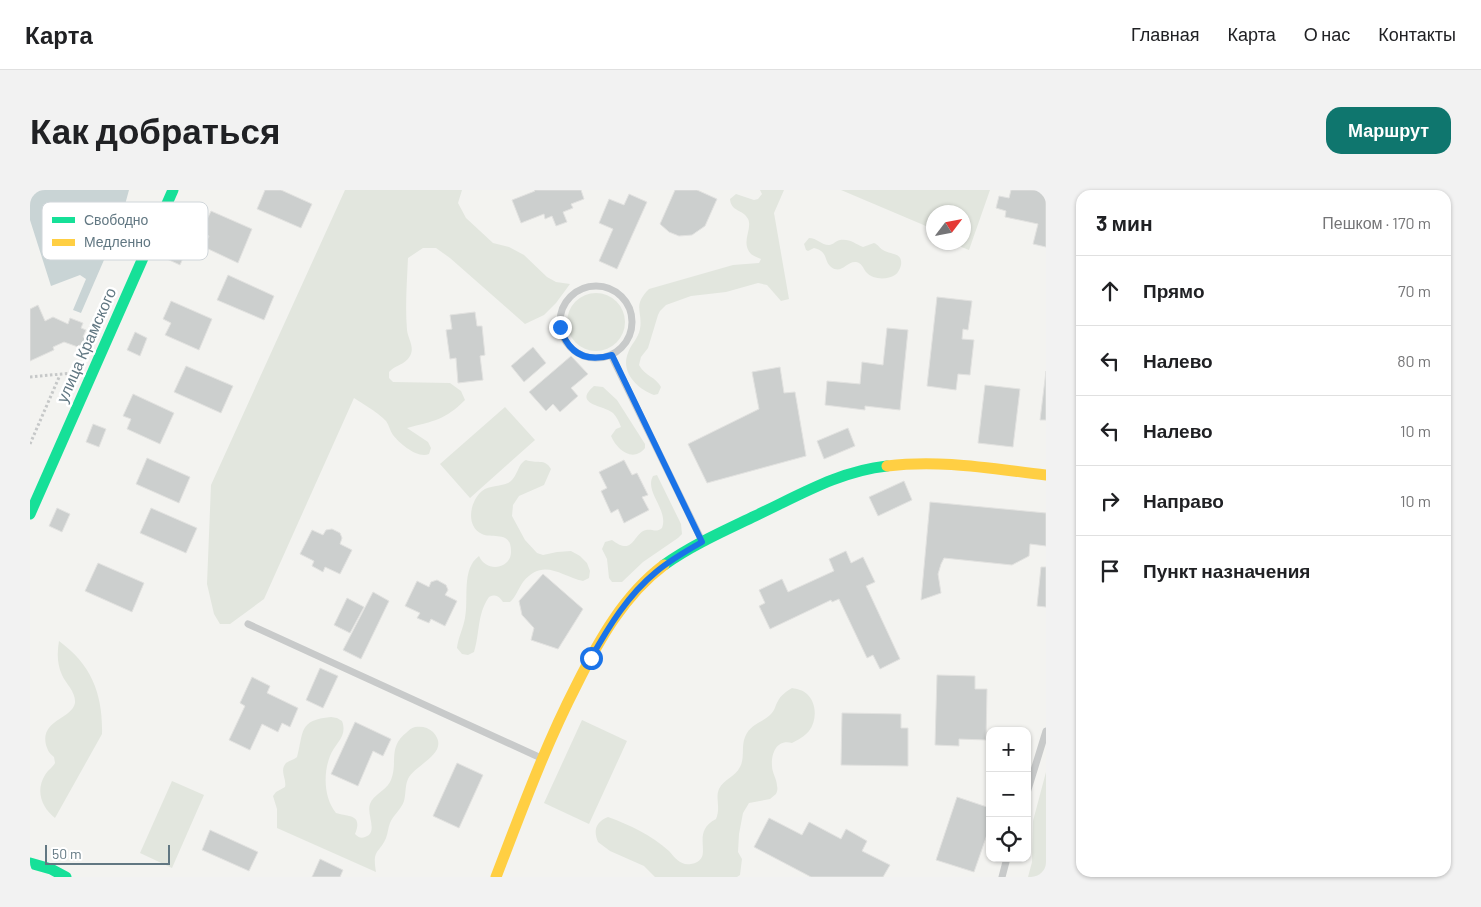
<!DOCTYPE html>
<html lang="ru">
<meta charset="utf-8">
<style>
body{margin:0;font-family:Barlow,sans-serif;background:#f2f2f2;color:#202124}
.controls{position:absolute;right:15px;bottom:15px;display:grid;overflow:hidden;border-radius:10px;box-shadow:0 1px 4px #0004}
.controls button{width:45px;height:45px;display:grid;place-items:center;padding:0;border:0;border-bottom:1px solid #e0e0e0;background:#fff;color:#202124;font:25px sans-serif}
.compass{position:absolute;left:896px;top:15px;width:45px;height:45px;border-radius:50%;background:#fff;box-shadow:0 1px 4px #0004;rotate:58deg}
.scale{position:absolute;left:15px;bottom:12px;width:125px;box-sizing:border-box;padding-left:5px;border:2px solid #617782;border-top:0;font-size:14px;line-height:18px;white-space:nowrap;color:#617782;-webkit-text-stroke:4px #fff;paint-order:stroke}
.stop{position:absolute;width:15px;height:15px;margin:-11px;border:4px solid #1a73e8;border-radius:50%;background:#fff}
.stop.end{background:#1a73e8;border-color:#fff;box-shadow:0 1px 5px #0008}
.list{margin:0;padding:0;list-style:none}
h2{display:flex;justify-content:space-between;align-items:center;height:65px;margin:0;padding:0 20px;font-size:21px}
h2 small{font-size:16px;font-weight:400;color:#757577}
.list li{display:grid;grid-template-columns:32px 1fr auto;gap:15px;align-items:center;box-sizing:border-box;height:70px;padding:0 20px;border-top:1px solid #e0e0e0}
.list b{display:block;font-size:19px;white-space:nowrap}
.list em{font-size:16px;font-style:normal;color:#757577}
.icon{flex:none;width:28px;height:28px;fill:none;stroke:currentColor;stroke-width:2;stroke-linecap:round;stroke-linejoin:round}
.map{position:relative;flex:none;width:1016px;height:687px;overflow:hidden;border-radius:15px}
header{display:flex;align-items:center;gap:30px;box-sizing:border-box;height:70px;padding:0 25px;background:#fff;border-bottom:1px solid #e0e0e0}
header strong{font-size:24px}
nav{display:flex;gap:28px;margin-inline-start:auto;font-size:18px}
.intro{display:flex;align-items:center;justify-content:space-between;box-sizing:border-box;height:120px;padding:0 30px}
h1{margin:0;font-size:35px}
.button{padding:12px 22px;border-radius:15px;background:#0f766e;color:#fff;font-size:18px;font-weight:700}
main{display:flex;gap:30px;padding:0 30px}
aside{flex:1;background:#fff;border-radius:15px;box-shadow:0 1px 4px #0004}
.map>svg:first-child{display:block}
.green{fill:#e2e6de}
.water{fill:#c9d4d5}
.building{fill:#cccfce;stroke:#e2e2e0}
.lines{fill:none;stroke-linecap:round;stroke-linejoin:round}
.path{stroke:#c6c8c8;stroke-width:3;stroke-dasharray:2.5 2.5;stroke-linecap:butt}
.lane{stroke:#c8caca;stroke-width:7}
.fast{stroke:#16e098;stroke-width:11}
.slow{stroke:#ffcf43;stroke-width:11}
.route{stroke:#1a73e8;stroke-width:6}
.labels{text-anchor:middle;stroke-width:5;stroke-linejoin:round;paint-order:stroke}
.street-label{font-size:16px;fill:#617782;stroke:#fff}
.key{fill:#fff;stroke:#d0d6da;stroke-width:1}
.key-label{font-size:14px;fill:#617782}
</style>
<header>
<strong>Карта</strong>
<nav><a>Главная</a><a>Карта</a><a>О нас</a><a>Контакты</a></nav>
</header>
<div class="intro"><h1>Как добраться</h1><a class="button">Маршрут</a></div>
<main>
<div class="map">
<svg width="1016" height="687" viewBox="0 0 1016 687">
<rect width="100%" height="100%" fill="#f3f3f0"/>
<path class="green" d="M315 0H432L428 13 436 28 463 53 479 57 494 65 517 87 526 92 540 94 526 113 514 125 495 134 420 68 406 58H393L378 68C377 91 375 116 377 140 378 149 385 157 380 166 375 175 365 175 359 182V188L363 192 420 193 431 201 435 210C415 230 404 231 377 238L398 252 401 258 399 264C388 269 370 254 363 245 360 241 359 235 356 231 350 224 332 213 324 208L234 409 200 434H190L184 424 177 394 181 295Z
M730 0H754L744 23 759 109 751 111 737 95 728 93 696 102 661 106 636 115 630 121 628 125 618 158 611 167 609 175C615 186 626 187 631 197L628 204 624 205C608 199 590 183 598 163 601 154 608 149 610 139 613 121 602 116 619 99L703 75 729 73 731 69C727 67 723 66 721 64 710 52 723 39 718 29 713 19 701 22 700 9L706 4 724 10 728 9 732 4Z
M811 0H960L939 60 921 53 934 52V22H904L903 39Z
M779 48C787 48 791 55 799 55 803 55 805 51 810 50 822 49 824 54 833 57L844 53C849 55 849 58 853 60 860 65 873 62 871 75 870 79 868 83 865 85 857 90 843 90 836 82 833 78 832 73 826 72 816 71 812 85 801 77 793 70 799 62 784 58L778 61 776 60 774 54Z
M537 132a29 29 0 1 1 58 0a29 29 0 1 1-58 0Z
M564 196 573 197 587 210 615 254V258C603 273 587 260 581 246L586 239 591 237C589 232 587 227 583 223 574 215 542 215 564 196Z
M475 217 505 250 440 308 410 274Z
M496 270C506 274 515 268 521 279L514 295 489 306 483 315 482 326 495 350 507 363 513 365 527 362 541 361 550 366 557 373 560 381 559 388 553 391C531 386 513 367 493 392 488 399 486 407 480 412H473C469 406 466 404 459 407 447 424 450 443 444 462L438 465 432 464 427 458C428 448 433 439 435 428 439 409 431 379 449 366 457 384 482 378 481 361 481 340 462 349 452 344 435 336 440 311 452 301 460 295 469 297 478 293 488 288 487 274 496 270Z
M627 285 651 334 652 344 648 348 613 372 592 392H582L579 388 577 369 572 359 575 352 582 350C604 367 603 343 616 340 623 339 626 343 632 338 639 320 614 302 623 286Z
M29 451C62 475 73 505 72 544L25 628C12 618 5 601 15 585 18 580 23 577 25 573L24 567C19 563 18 561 16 555 10 530 42 529 45 513 46 502 36 494 32 485 27 474 27 463 29 451Z
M762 498C767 499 773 500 777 504 787 513 787 531 779 541 775 546 768 550 762 553 747 549 741 563 742 576 742 583 747 589 747 596 748 599 747 602 746 604L740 609 719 613 713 623 709 644 708 662 712 669 710 685 707 687H625L614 676 580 661 568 652C563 640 566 632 578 627 600 635 621 645 639 661 645 668 651 676 661 674 687 669 658 643 686 629 691 617 685 608 689 599 694 589 705 587 710 577 715 568 711 557 715 547 720 534 732 533 741 524 745 520 745 516 748 511 750 506 757 501 762 498Z
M301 527 307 528 312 531C318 547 305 553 300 566 293 584 294 608 306 623 319 627 333 624 325 644 328 647 331 649 335 647 349 643 336 624 340 614 343 605 355 601 360 592 369 574 357 558 376 543 379 540 381 538 385 537 392 536 398 537 403 542 422 563 385 574 378 589 375 595 376 604 374 611 371 620 363 625 360 633 358 638 358 643 356 648 349 664 342 659 346 682L247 638V619L243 606 246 602 255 597C257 589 249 581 256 573 260 570 264 570 267 567 274 542 268 530 301 527Z
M552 530 597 551 559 634 514 613Z
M1016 582V687H998L1002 672 1003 631Z
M142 591 174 605 142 678 110 663Z"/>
<path class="water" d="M0 0H99L90 33 51 123 43 120 56 89 50 85 21 96 0 30Z"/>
<path class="building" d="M235 0H251L282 14 271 38 227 19Z
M504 0H551L554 9 541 14 543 18 533 22 537 32 526 36 522 26 515 29 514 24 491 33 482 10 505 1Z
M645 0H667L687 9 675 36 662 45 649 46 639 42 630 34Z
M981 0H1016V57L1003 54 1008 34 975 27 976 21 966 18 969 6 979 8Z
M599 4 617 12 587 79 569 71 583 39 569 33 579 9 594 15Z
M181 21 222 39 208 73 174 57 179 46 171 42Z
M145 51 158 57 150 75 137 69Z
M198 85 244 106 234 130 187 110Z
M907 107 942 111 938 140 933 139 932 149 944 150 940 185 928 184 926 200 897 196Z
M141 111 182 129 169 160 135 145 141 133 133 129Z
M8 115 15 131 23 127 38 134 40 128 53 133 51 138 56 140 53 147 58 149 55 157 49 155 48 157 34 152 23 157 24 160 0 171V119Z
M445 122 447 136H452L455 165 450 166 453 190 428 193 426 168 420 169 416 140 422 139 420 125Z
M857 138 878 140 870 220 835 216V220L795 215 797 191 830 194 832 172 853 175Z
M105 142 117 148 110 166 97 160Z
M503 157 516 173 494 192 481 176Z
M541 166 558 184 541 198 548 206 530 222 523 214 516 221 499 202Z
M156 176 203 196 191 223 144 202Z
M750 177 754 203 765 202 776 266 677 293 658 254 729 219 722 182Z
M1016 181V230H1010Z
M955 195 990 199 983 257 948 253Z
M103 204 144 223 130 254 97 239 101 229 93 226Z
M63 234 76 239 69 257 56 252Z
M818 238 825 256 794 269 787 251Z
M117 268 160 287 149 313 106 294Z
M594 270 602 285 607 283 618 305 612 307 619 320 594 333 588 319 581 323 571 301 577 298 569 282Z
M874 291 882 310 848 326 839 307Z
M900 312 1016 323V356L1000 354 999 366 982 375 914 368 911 374 908 384 911 403 891 410Z
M27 318 40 324 32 342 19 336Z
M121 318 167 338 156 363 110 343Z
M302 339 310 343 312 348 310 354 322 360 310 384 295 377 293 382 282 376 284 371 270 364 282 340 293 345 296 340Z
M816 361 821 373 833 367 845 392 836 396 870 469 850 479 843 465 837 468 809 409 802 412 801 410 740 439 729 416 735 413 729 400 752 389 758 402 804 381 799 369Z
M68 373 114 393 102 422 55 401Z
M1011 377H1016V417L1007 416Z
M513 384 553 419 528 459 501 450 504 438 492 425 489 411Z
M407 390 416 395 418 400 415 405 427 411 415 436 401 429 399 433 387 428 390 423 375 416 387 391 399 397 401 392Z
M343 402 359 411 331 469 313 460Z
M317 408 334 417 320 443 304 435Z
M290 478 308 486 293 518 276 510Z
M907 485 945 486V499H957L956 550 929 549V556L905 555Z
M222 487 240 496 237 503 268 518 260 537 252 533 248 542 232 534 220 560 199 550 215 516 210 513Z
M812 523 871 524V538H878V576L811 575Z
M325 532 361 549 353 566 343 561 328 596 301 584Z
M427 573 453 585 429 638 403 626Z
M927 607 960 618V636L944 682 906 670Z
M739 628 772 645 779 632 811 649 816 639 837 651 832 661 860 675 853 687H781L724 657Z
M180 640 228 662 219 681 172 660Z
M290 669 313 680 310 687H282Z"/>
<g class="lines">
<path class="path" d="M0 187 42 183
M0 254 30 185"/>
<path class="lane" d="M530 132a36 36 0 1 1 72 0a36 36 0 1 1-72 0Z
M581 165 672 351
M218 434 511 568
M997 603 1016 541
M972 687 977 668"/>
<path class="fast" d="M0 324 143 0
M634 375C662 355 694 341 725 326 768 306 809 281 857 276
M0 673 21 679 36 687"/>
<path class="slow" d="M857 276C911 269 963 279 1016 285
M466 687C491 622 515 556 547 494 569 450 594 405 634 375"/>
</g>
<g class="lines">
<path class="route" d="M530 137C538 163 555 173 582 165L672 352C656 361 640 370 626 382 598 405 579 436 561 468"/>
</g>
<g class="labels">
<g class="street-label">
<text transform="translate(56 155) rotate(-66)" y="6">улица Крамского</text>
</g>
</g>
<rect x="12" y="12" width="166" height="58" rx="8" class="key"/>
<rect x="22" y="27" width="23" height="6" fill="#16e098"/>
<rect x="22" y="49" width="23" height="7" fill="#ffcf43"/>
<g class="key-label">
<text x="54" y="35">Свободно</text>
<text x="54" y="57">Медленно</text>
</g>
</svg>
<div class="controls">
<button>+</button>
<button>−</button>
<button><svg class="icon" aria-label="locate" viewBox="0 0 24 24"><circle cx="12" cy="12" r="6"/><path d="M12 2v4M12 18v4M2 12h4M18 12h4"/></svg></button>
</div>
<svg class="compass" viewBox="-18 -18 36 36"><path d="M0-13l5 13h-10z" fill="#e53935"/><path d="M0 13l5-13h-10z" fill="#757577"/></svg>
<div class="scale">50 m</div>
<div class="stop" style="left:561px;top:468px"></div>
<div class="stop end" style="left:530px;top:137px"></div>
</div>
<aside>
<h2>3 мин<small>Пешком · 170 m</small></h2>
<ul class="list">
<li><svg class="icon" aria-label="ahead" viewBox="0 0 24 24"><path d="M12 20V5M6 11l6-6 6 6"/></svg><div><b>Прямо</b></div><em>70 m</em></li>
<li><svg class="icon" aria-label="left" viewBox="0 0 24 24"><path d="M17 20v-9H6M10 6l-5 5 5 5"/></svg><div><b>Налево</b></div><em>80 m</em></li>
<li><svg class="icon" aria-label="left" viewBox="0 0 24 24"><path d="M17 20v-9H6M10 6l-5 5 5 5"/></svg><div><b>Налево</b></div><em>10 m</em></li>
<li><svg class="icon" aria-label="right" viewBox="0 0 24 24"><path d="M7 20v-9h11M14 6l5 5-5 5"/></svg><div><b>Направо</b></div><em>10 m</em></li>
<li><svg class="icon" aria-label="arrive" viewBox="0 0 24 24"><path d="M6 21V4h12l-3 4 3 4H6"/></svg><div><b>Пункт назначения</b></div></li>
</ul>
</aside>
</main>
